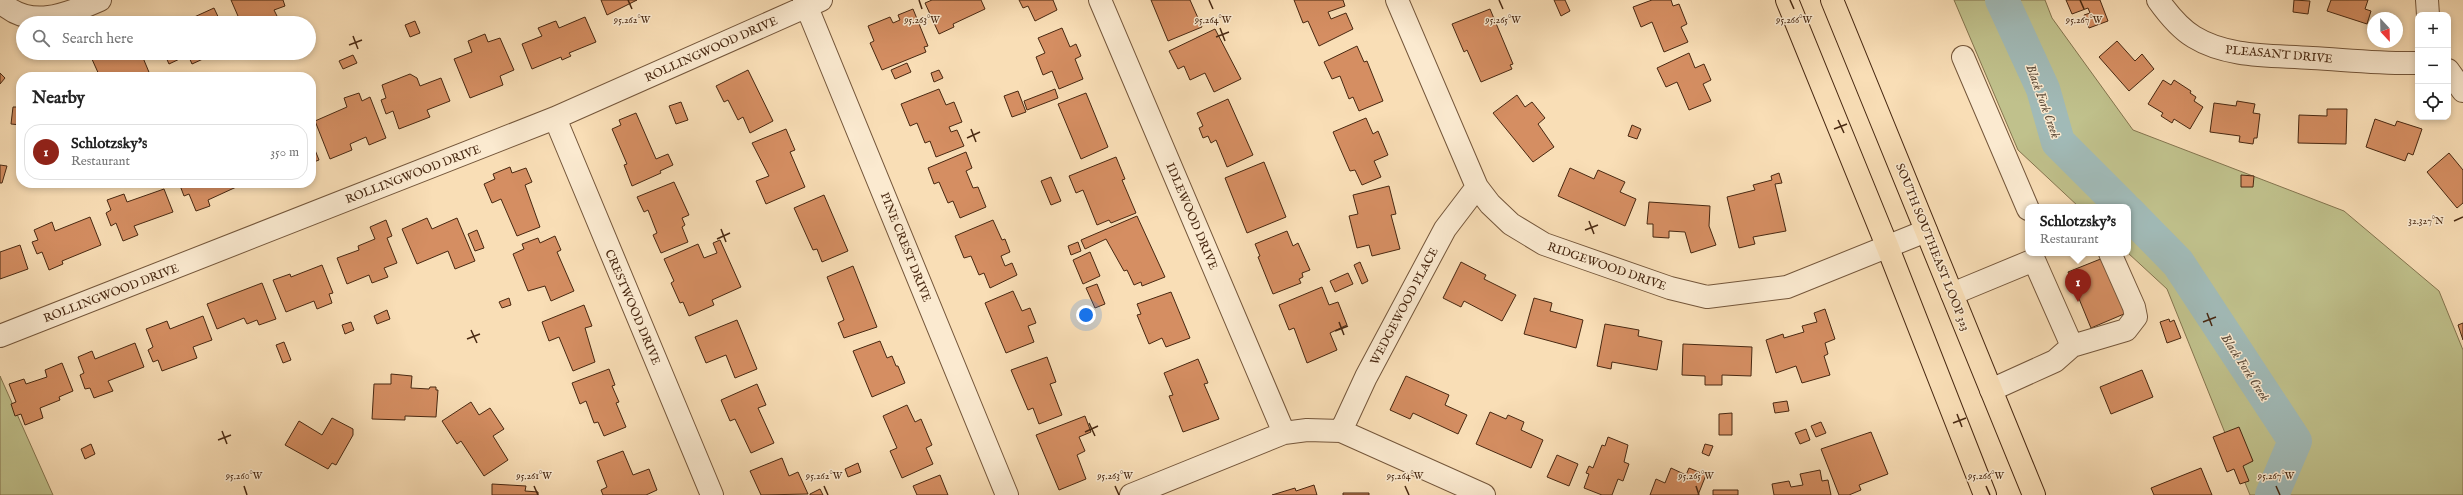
<!DOCTYPE html>
<meta charset="utf-8">
<style>
body{margin:0;font-family:"IM FELL English",serif;background:#f2f2f2;color:#222}
.controls{position:absolute;right:12px;top:12px;display:grid;overflow:hidden;border-radius:8px;box-shadow:0 2px 6px #0003}
.controls button{width:36px;height:36px;display:grid;place-items:center;padding:0;border:0;border-bottom:1px solid #e0e0e0;background:#fff;color:#222;font:20px sans-serif}
.compass{position:absolute;left:2367px;top:12px;width:36px;height:36px;border-radius:50%;background:#fff;box-shadow:0 2px 6px #0003;rotate:158deg}
.you{position:absolute;left:1086px;top:315px;width:14px;height:14px;margin:-10px;border:3px solid #fff;border-radius:50%;background:#1a73e8;box-shadow:0 0 0 6px #1a73e833}
.badge{display:grid;place-items:center;width:26px;height:26px;border-radius:50%;background:#8f2418;color:#fff;font-size:13px;font-weight:700}
.pin{position:absolute;translate:-50% -33px;filter:drop-shadow(0 1px 2px #0008)}
.pin::after{content:'';position:absolute;top:21px;width:14px;height:12px;background:inherit;clip-path:polygon(0 0,100% 0,50% 100%)}
.popup{position:absolute;left:2025px;top:204px;width:106px;height:52px;box-sizing:border-box;display:grid;place-content:center;border-radius:8px;background:#fff;filter:drop-shadow(0 1px 3px #0005);font-size:13px;white-space:nowrap;color:#767676}
.popup b{font-size:15px;color:#222}
.popup::after{content:'';position:absolute;left:50%;top:100%;margin-left:-8px;border:8px solid transparent;border-top-color:#fff}
.list{margin:0;padding:0;list-style:none}
h2{display:flex;justify-content:space-between;align-items:center;height:52px;margin:0;padding:0 16px;font-size:17px}
h2 small{font-size:13px;font-weight:400;color:#767676}
.list li{display:grid;grid-template-columns:26px 1fr auto;gap:12px;align-items:center;box-sizing:border-box;height:56px;margin:0 8px 8px;padding:0 8px;border:1px solid #e0e0e0;border-radius:16px}
.list b{display:block;font-size:15px;white-space:nowrap}
.list p{margin:0;font-size:13px;white-space:nowrap;color:#767676}
.list em{font-size:13px;font-style:normal;color:#767676}
.icon{flex:none;width:22px;height:22px;fill:none;stroke:currentColor;stroke-width:2;stroke-linecap:round;stroke-linejoin:round}
.map{position:relative;flex:none;width:2463px;height:495px;overflow:hidden}
.search{position:absolute;background:#fff;box-shadow:0 2px 6px #0003;left:16px;top:16px;width:300px;height:44px;display:flex;align-items:center;gap:10px;box-sizing:border-box;padding:0 14px;border-radius:22px;color:#767676;font-size:15px}
.panel{position:absolute;background:#fff;box-shadow:0 2px 6px #0003;left:16px;top:72px;width:300px;height:116px;border-radius:16px}
.map>svg:first-child{display:block}
.green{fill:#c0c18c;stroke:#84744e}
.lines{fill:none;stroke-linecap:round;stroke-linejoin:round}
.river{stroke:#a1bab7;stroke-width:34}
.building{fill:#d58e62;stroke:#482811}
.minor-casing{stroke:#74563a;stroke-width:24}
.highway-casing{stroke:#482811;stroke-width:24}
.minor{stroke:#fbead0;stroke-width:22}
.highway{stroke:#f9deb6;stroke-width:22}
.ticks{fill:none;stroke:#482811;stroke-width:1.5}
.labels{text-anchor:middle;stroke-width:3;stroke-linejoin:round;paint-order:stroke}
.street-label{font-size:12px;fill:#482811;stroke:#fbead0}
.water-label{font-size:13px;font-style:italic;fill:#5e4c3a;stroke:#fbead0}
.ticks-label{font-size:10px;text-anchor:middle;fill:#482811;stroke:#fbead0;stroke-width:3;stroke-linejoin:round;paint-order:stroke}
</style>
<div class="map">
<svg width="2463" height="495" viewBox="0 0 2463 495">
<rect width="100%" height="100%" fill="#f9deb6"/>
<filter id="stains"><feTurbulence type="fractalNoise" baseFrequency=".005" numOctaves="4"/><feColorMatrix values="0 0 0 0 .2 0 0 0 0 .09 0 0 0 0 .02 0 0 0 .5 -.17"/></filter>
<radialGradient id="worn" r=".72"><stop offset=".6" stop-color="#630" stop-opacity="0"/><stop offset="1" stop-color="#630" stop-opacity=".3"/></radialGradient>
<path class="green" d="M1954 0H2045L2052 18 2133 130 2344 211 2439 291 2463 350V495H2250L2167 289 2128 253V207H2079L2018 150Z
M0 376 53 495H0Z"/>
<g class="lines">
<path class="river" d="M2002 0 2043 89 2058 142 2123 207
M2128 212 2178 263 2295 441 2272 495"/>
</g>
<path class="building" d="M231 0H283L285 6 274 10 277 16 261 23H257L255 19 241 23Z
M601 0H637L607 15Z
M932 0H981L985 9 953 24 954 27 939 34 925 3Z
M1019 0H1053L1057 10 1035 21 1028 6 1023 8Z
M1151 0H1190L1202 27 1168 41Z
M1294 0H1343L1345 6 1328 12 1331 19 1346 13 1353 29 1319 46 1308 21 1303 23Z
M1554 0H1565L1570 11 1561 16Z
M1652 0H1671L1673 6 1679 4 1687 24 1681 27 1688 42 1664 52 1652 22 1641 27 1633 7Z
M2066 0H2100L2108 21 2089 28 2084 15 2090 13 2088 8 2072 14Z
M2294 0 2310 1 2308 14 2293 12Z
M2331 0H2368L2365 9 2371 11 2367 24 2327 11Z
M214 8 221 23H189L193 21 192 18Z
M913 9 928 46 924 47 926 52 882 70 870 43 874 41 868 26 890 17 893 23 900 20 898 15Z
M1490 9 1513 64 1510 65 1512 69 1481 82 1467 50 1464 52 1452 24Z
M585 17 596 42 569 53 571 56 562 60 561 57 532 69 522 44 542 36 538 28 553 22 556 21 559 28Z
M415 21 420 33 410 37 405 25Z
M1062 28 1070 47 1076 44 1081 56 1075 59 1083 79 1059 89 1052 71 1043 75 1036 57 1045 53 1038 38Z
M1215 29 1241 79 1214 92 1205 73 1190 80 1184 66 1178 69 1169 51Z
M485 34 488 42 500 38 514 70 500 76 503 85 470 98 454 59 472 52 468 41Z
M2117 41 2135 61 2142 54 2154 69 2129 91 2099 57Z
M1357 46 1364 62 1367 61 1383 101 1359 111 1353 97 1349 99 1340 76 1332 79 1324 62Z
M101 53H141L151 77H100L91 57Z
M164 53H216L192 64 188 55 169 64Z
M1689 53 1695 68 1704 64 1711 80 1703 84 1711 101 1689 110 1677 82 1666 87 1657 68Z
M353 55 357 63 343 69 339 61Z
M907 63 911 72 895 79 891 70Z
M748 70 773 121 750 133 743 117 738 120 728 100 724 102 716 86Z
M939 70 943 78 934 82 931 73Z
M0 73 5 78 0 84Z
M410 74 417 78 420 86 441 78 450 101 427 110 430 117 399 129 393 111 386 114 381 100 386 98 382 85Z
M2163 80 2171 85 2174 80 2191 91 2190 93 2196 97 2194 101 2203 107 2190 129 2174 119 2172 123 2161 116 2163 113 2148 104Z
M939 89 946 105 954 102 962 122 949 127 951 132 957 130 964 146 936 157 930 141 925 143 917 123 910 126 901 104Z
M1055 89 1058 98 1027 110 1024 101Z
M19 90 21 125 11 124 13 107H18Z
M1018 91 1026 112 1012 117 1004 96Z
M359 93 362 101 370 97 386 138 369 145 366 137 350 144 352 150 330 159 315 121 347 107 344 98Z
M1086 93 1108 147 1081 159 1058 104Z
M1517 95 1525 107 1532 102 1545 118 1538 124 1554 147 1533 162 1493 113Z
M1228 99 1253 155 1227 167 1216 140 1211 143 1208 136 1203 138 1199 128 1203 126 1197 113Z
M2237 101 2255 104 2253 113 2260 114 2257 138H2254L2253 144 2239 142 2240 136 2210 132 2214 103 2236 106Z
M681 102 688 120 676 124 669 106Z
M2327 109H2347L2346 144 2298 143 2299 115 2327 116Z
M636 113 656 159 668 154 673 165 660 171 661 173 632 186 624 165 627 164 612 129 621 125 619 120Z
M1366 118 1373 134 1378 131 1388 155 1374 161 1381 177 1362 185 1355 170 1350 171 1333 132Z
M2375 119 2395 126 2397 121 2422 129 2413 155 2408 153 2405 161 2366 147Z
M1632 125 1641 129 1637 139 1628 136Z
M786 129 795 150 790 152 805 187 766 204 756 181 769 176 752 143Z
M311 140 319 160 311 163Z
M966 152 972 168 966 171 973 188 978 187 986 207 960 218 953 201 948 203 939 182 934 184 928 168Z
M2449 153 2463 170V203L2457 208 2427 172Z
M1116 157 1125 179 1122 180 1136 213 1111 223 1109 220 1097 225 1083 190 1076 193 1069 176Z
M1264 162 1286 217 1247 233 1225 178Z
M0 165 7 166 2 183H0Z
M510 167 512 173 526 168 532 182 525 185 540 227 517 236 501 199 492 203 484 184 495 179 493 174Z
M1570 168 1594 179 1598 170 1625 182 1620 192 1636 199 1625 226 1558 196Z
M1779 173 1782 183 1775 184 1786 231 1753 237 1755 244 1739 248 1727 197 1755 190 1753 185 1772 180 1771 176Z
M2241 175 2254 176 2253 187H2241Z
M1051 177 1061 201 1051 205 1041 181Z
M674 182 689 215 682 218 685 225 682 227 688 242 661 253 653 235 657 233 648 210 644 212 637 197Z
M179 183H245L208 200 210 206 196 211 189 194 184 196Z
M1389 186 1396 214 1391 215 1400 249 1372 256 1369 245 1357 248 1349 216 1358 214 1353 195Z
M164 189 173 212 134 226 138 235 123 241 116 223 111 226 106 213 111 210 107 200 124 194 127 202Z
M824 195 848 251 822 262 817 249 813 250 794 208Z
M1649 202 1710 206 1709 226 1716 245 1691 253 1685 232 1669 231V238L1653 237V224H1647Z
M1137 216 1165 277 1142 286 1141 282 1134 285 1127 270 1124 271 1106 239 1085 249 1081 240Z
M90 217 101 245 62 261 63 264 49 270 42 252 37 254 32 242 38 240 34 230 52 222 55 231Z
M427 218 432 229 457 218 475 261 455 269 448 251 417 264 402 229Z
M386 220 392 236 387 238 397 263 384 268 388 277 372 283 369 275 347 284 337 258 359 250 358 246 375 239 370 227Z
M993 220 1002 240 1005 239 1010 252 1001 256 1005 266 1012 263 1017 275 990 288 984 273 979 275 971 256 964 258 955 236Z
M477 230 484 248 475 251 468 234Z
M1287 231 1293 246 1298 243 1310 270 1302 273 1303 277 1299 279 1301 283 1273 294 1258 257 1260 256 1255 244Z
M555 236 561 250 557 252 574 291 551 301 545 286 528 291 513 254 524 249 522 244 538 238 540 243Z
M720 240 741 287 712 300 714 305 689 316 683 302 680 303 671 283 674 281 664 259 698 244 704 258 717 253 713 243Z
M1078 242 1081 251 1071 255 1068 246Z
M20 245 28 269 0 279V252Z
M1090 252 1100 276 1083 284 1073 260Z
M2108 256 2131 311 2091 328 2068 272Z
M1360 262 1368 281 1362 284 1354 265Z
M1461 262 1486 275 1484 279 1516 295 1502 321 1464 301 1461 307 1443 298Z
M322 265 333 293 329 294 332 303 317 309 314 301 286 312 273 280 290 274 291 277Z
M853 266 877 327 844 338 838 323 844 320 827 277Z
M1348 273 1353 284 1335 292 1330 281Z
M262 283 276 319 259 325 257 320 247 324 244 318 217 329 207 304Z
M1097 284 1105 304 1095 308 1086 288Z
M1322 287 1329 305 1338 302 1347 325 1330 333 1337 350 1307 363 1294 328 1289 330 1279 305Z
M1013 291 1022 311 1030 308 1036 323 1028 326 1034 342 1006 353 985 303Z
M1171 292 1190 338 1166 347 1162 338 1149 344 1137 315 1141 314 1137 304Z
M509 298 511 305 502 308 499 302Z
M1534 298 1552 303 1550 311 1583 320 1576 348 1524 334Z
M584 305 592 326 585 328 595 362 573 371 559 337 549 341 542 322Z
M1825 309 1835 339 1825 343 1828 354 1824 356 1830 375 1802 383 1796 366 1776 373 1766 340 1783 334 1784 338 1804 332 1802 326 1817 322 1814 313Z
M387 310 390 319 377 324 374 316Z
M203 316 212 340 193 347 197 358 162 371 158 360 153 362 148 350 153 347 146 329 167 321 170 329Z
M2169 319 2170 322 2174 320 2181 338 2167 343 2160 322Z
M737 320 757 369 735 378 726 355 706 363 695 337Z
M351 322 354 330 345 334 342 325Z
M2463 323V340L2458 325Z
M1605 324 1639 330 1638 336 1662 341 1657 370 1612 362 1611 369 1597 366Z
M880 341 887 358 892 356 896 366H898L905 383 872 397 853 351Z
M284 342 291 360 283 363 276 345Z
M135 343 144 367 108 381 113 391 94 398 90 388 85 389 80 375 84 373 78 357 92 351 95 359Z
M1683 344 1752 347 1751 376 1722 375V385H1705V376L1682 375Z
M1047 357 1056 382 1050 384 1062 415 1039 424 1033 408 1028 410 1011 370Z
M1198 359 1208 383 1204 384 1219 419 1183 432 1169 396 1173 395 1164 373Z
M62 363 73 391 59 397 60 400 40 408 43 418 25 425 21 414 15 416 11 404 16 402 9 384 24 379 26 384 47 377 45 370Z
M609 369 615 385 612 386 619 402 616 403 626 427 604 436 598 422 594 423 586 401 580 404 572 383Z
M2142 370 2153 397 2111 414 2100 387Z
M391 374 412 376 411 388 429 389 430 387H436V390H438L436 417 405 416V420L372 419 374 384H391Z
M1406 376 1449 395 1445 405 1467 415 1458 434 1413 413 1410 419 1390 410Z
M757 384 766 405 758 408 774 443 751 453 735 419 730 421 721 400Z
M1787 401 1789 411 1775 413 1773 403Z
M471 402 479 415 490 408 504 429 493 436 508 460 484 476 461 441 457 444 442 421Z
M907 405 915 422 921 419 932 445 926 448 933 464 902 478 890 451 897 448 883 416Z
M1490 412 1506 419 1508 415 1524 422 1521 430 1543 440 1531 468 1476 444Z
M1732 413V435H1719V414Z
M1085 416 1091 432 1079 437 1085 451 1077 455 1086 479 1059 490 1036 435Z
M332 418 353 429V435L336 465 332 463 328 469 285 445 299 421 322 435Z
M1821 422 1826 433 1816 437 1811 426Z
M2239 427 2253 461 2243 466 2249 481 2240 484 2234 469 2227 472 2213 437Z
M1806 429 1810 440 1800 444 1795 433Z
M1871 432 1888 474 1859 485 1861 490 1849 495H1839L1821 449Z
M1608 437 1628 445 1624 462 1629 464 1623 481 1618 479 1612 495H1602L1584 488 1589 474 1586 473 1589 466 1593 468 1602 445 1605 446Z
M91 444 95 454 85 459 81 449Z
M1705 444 1713 446 1709 456 1702 453Z
M623 451 633 475 649 469 657 490 646 495H603L601 490 607 487 597 461Z
M1557 455 1578 464 1569 486 1547 477Z
M782 458 789 476 798 472 808 494 761 495 750 471Z
M858 463 861 472 848 477 845 469Z
M1671 468 1686 475 1689 468 1706 475 1698 495H1650L1656 479 1665 483Z
M2201 468 2212 495H2154L2151 488Z
M1820 470 1822 481 1828 480 1831 495H1774L1772 484 1789 481 1791 487 1803 485 1800 474Z
M940 475 948 495H917L913 486Z
M492 484 526 486 525 491 538 492V495H492Z
M1314 485 1317 495H1272L1295 488 1296 491Z
M820 489 823 495H810V494Z
M1713 490H1738V495H1713Z
M1343 493H1369V495H1343Z"/>
<g class="lines">
<defs>
<path id="minor" d="M804 0 1007 495
M1100 0 1284 433
M1397 0 1477 187 1490 204 1511 224 1544 244 1670 288 1707 297 1787 287 1926 231
M2158 0C2168 14 2179 28 2194 37 2228 58 2273 55 2312 58 2347 60 2383 64 2418 63
M2427 0 2428 15
M0 1C29 31 68 14 100 0
M1963 57 2028 209
M2448 70 2463 91
M555 118 712 495
M1952 294 2034 260 2072 346 2055 361 1991 390
M0 336 555 118 821 0
M2072 346 2126 330 2136 317 2134 307 2110 253
M1341 431 1366 377 1445 229 1477 187
M1131 495 1284 433 1307 430 1341 431 1484 495"/>
<path id="highway" d="M1787 0 1888 248 1985 495
M1832 0 2034 495"/>
</defs>
<use href="#minor" class="minor-casing"/>
<use href="#highway" class="highway-casing"/>
<use href="#minor" class="minor"/>
<use href="#highway" class="highway"/>
</g>
<path class="ticks" d="M628 0 632 9M919 0 922 9M1209 0 1213 9M1499 0 1503 9M1790 0 1794 9M2080 0 2084 9M1220 28 1225 41M353 36 358 49M1216 37 1229 32M349 45 362 40M1838 120 1844 133M971 129 976 142M1834 129 1847 124M967 138 980 132M1589 221 1594 234M2454 221 2463 217M721 229 726 242M1585 230 1598 225M717 239 730 233M2207 313 2212 326M1339 322 1344 335M2203 322 2216 317M471 330 477 343M1335 331 1348 326M467 339 480 334M1957 414 1962 427M1089 423 1095 436M1953 423 1966 418M222 431 227 444M1085 432 1098 426M218 440 231 435M244 486 247 495M534 486 538 495M824 486 828 495M1115 486 1119 495M1405 486 1409 495M1696 486 1699 495M1986 486 1990 495M2276 486 2280 495"/>
<g class="labels">
<g class="street-label">
<text transform="translate(711 49) rotate(-24)" y="4">ROLLINGWOOD DRIVE</text>
<text transform="translate(2279 54) rotate(5)" y="4">PLEASANT DRIVE</text>
<text transform="translate(413 174) rotate(-21)" y="4">ROLLINGWOOD DRIVE</text>
<text transform="translate(1192 216) rotate(67)" y="4">IDLEWOOD DRIVE</text>
<text transform="translate(906 247) rotate(68)" y="4">PINE CREST DRIVE</text>
<text transform="translate(1933 247) rotate(68)" y="4">SOUTH SOUTHEAST LOOP 323</text>
<text transform="translate(1607 266) rotate(19)" y="4">RIDGEWOOD DRIVE</text>
<text transform="translate(111 293) rotate(-21)" y="4">ROLLINGWOOD DRIVE</text>
<text transform="translate(1404 306) rotate(-62)" y="4">WEDGEWOOD PLACE</text>
<text transform="translate(633 307) rotate(67)" y="4">CRESTWOOD DRIVE</text>
</g>
<g class="water-label">
<text transform="translate(2044 101) rotate(70)" y="5">Black Fork Creek</text>
<text transform="translate(2246 367) rotate(57)" y="5">Black Fork Creek</text>
</g>
</g>
<g class="ticks-label">
<text x="2084" y="23">95.267°W</text>
<text x="632" y="23">95.262°W</text>
<text x="922" y="23">95.263°W</text>
<text x="1213" y="23">95.264°W</text>
<text x="1503" y="23">95.265°W</text>
<text x="1794" y="23">95.266°W</text>
<text x="2426" y="224">32.327°N</text>
<text x="244" y="479">95.260°W</text>
<text x="534" y="479">95.261°W</text>
<text x="824" y="479">95.262°W</text>
<text x="1115" y="479">95.263°W</text>
<text x="1405" y="479">95.264°W</text>
<text x="1696" y="479">95.265°W</text>
<text x="1986" y="479">95.266°W</text>
<text x="2276" y="479">95.267°W</text>
</g>
<rect width="100%" height="100%" filter="url(#stains)"/>
<rect width="100%" height="100%" fill="url(#worn)"/>
</svg>
<div class="controls">
<button>+</button>
<button>−</button>
<button><svg class="icon" aria-label="locate" viewBox="0 0 24 24"><circle cx="12" cy="12" r="6"/><path d="M12 2v4M12 18v4M2 12h4M18 12h4"/></svg></button>
</div>
<svg class="compass" viewBox="-18 -18 36 36"><path d="M0-13l5 13h-10z" fill="#e53935"/><path d="M0 13l5-13h-10z" fill="#767676"/></svg>
<div class="you"></div>
<div class="pin badge" style="left:2078px;top:302px">1</div>
<div class="popup"><b>Schlotzsky's</b>Restaurant</div>
<div class="search"><svg class="icon" aria-label="search" viewBox="0 0 24 24"><circle cx="10" cy="10" r="6"/><path d="M15 15l6 6"/></svg>Search here</div>
<section class="panel">
<h2>Nearby<small></small></h2>
<ul class="list">
<li><span class="badge">1</span><div><b>Schlotzsky's</b><p>Restaurant</p></div><em>350 m</em></li>
</ul>
</section>
</div>
